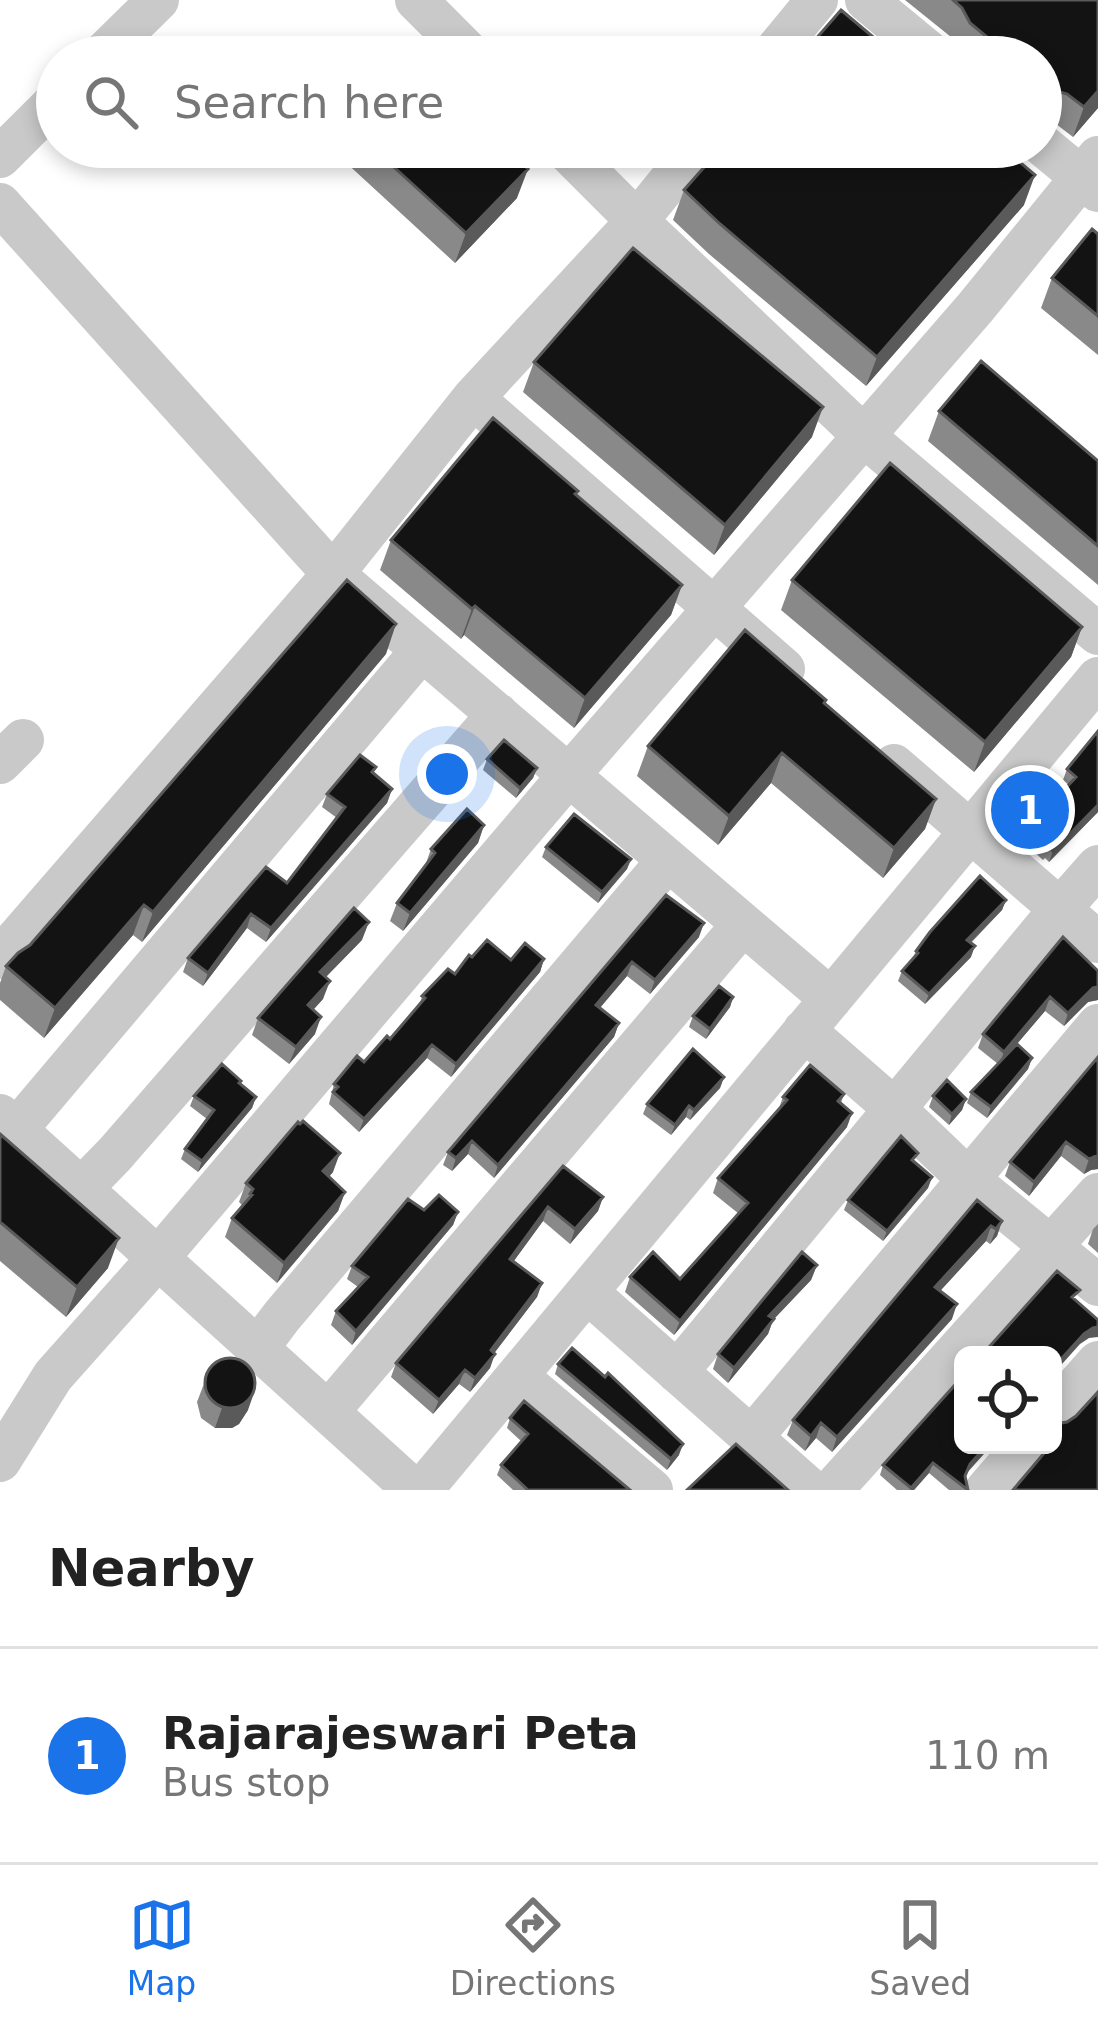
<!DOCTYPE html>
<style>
body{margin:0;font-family:"DejaVu Sans",sans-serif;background:#f2f2f2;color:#222}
.controls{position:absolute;right:36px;bottom:36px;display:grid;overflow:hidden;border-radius:18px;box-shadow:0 6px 18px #0003}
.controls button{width:108px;height:108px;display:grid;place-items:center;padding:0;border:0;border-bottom:3px solid #e0e0e0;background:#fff;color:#222;font:60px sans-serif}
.you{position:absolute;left:447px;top:774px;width:42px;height:42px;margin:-30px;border:9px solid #fff;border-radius:50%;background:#1a73e8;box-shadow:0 0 0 18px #1a73e833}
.badge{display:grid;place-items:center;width:78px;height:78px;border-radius:50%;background:#1a73e8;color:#fff;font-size:39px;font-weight:700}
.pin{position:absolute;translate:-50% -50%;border:6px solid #fff;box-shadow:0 3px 12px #0006}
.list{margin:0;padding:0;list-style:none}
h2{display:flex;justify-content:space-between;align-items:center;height:156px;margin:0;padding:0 48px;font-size:51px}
h2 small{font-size:39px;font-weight:400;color:#767676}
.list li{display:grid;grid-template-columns:78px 1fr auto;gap:36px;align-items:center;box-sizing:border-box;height:216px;padding:0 48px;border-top:3px solid #e0e0e0}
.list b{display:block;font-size:45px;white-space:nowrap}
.list p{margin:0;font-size:39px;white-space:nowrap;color:#767676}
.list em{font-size:39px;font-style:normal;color:#767676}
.icon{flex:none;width:66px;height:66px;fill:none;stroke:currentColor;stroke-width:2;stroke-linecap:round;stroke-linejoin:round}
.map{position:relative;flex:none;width:1098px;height:1490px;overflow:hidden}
.search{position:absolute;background:#fff;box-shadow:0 6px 18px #0003;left:36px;right:36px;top:36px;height:132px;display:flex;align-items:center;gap:30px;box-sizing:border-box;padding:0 42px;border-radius:66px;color:#767676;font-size:45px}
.sheet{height:372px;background:#fff}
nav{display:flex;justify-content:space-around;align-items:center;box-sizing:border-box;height:168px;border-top:3px solid #e0e0e0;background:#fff;font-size:33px;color:#767676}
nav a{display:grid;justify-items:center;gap:6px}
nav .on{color:#1a73e8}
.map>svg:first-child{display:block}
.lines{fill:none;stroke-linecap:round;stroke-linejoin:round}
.minor{stroke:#c9c9c9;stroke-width:42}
.wall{fill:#898989}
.shaded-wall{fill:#5a5a5a}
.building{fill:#131313;stroke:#5a5a5a;stroke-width:3}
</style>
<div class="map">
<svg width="1098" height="1490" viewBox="0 0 1098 1490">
<rect width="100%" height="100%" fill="#fff"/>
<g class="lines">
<path class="minor" d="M416 0 473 57
M866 0 935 57
M100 57 158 0
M770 57 817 0
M1041 144 1098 191
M563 147 637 221 864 436 1098 634
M0 157 57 100
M0 204 333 574 831 999
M473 398 784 669
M0 763 23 740
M894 765 1098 942
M0 958 333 574 473 398 637 221 697 147
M804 1030 896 1110 968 1179 1098 1285
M0 1115 414 1490
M16 1130 422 650
M81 1189 115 1154 498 714
M587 1292 811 1490
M258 1348 282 1316 668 860
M677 1372 1060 909 1098 866
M517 1376 652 1490
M328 1412 743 924
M1053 1413 1098 1362
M752 1437 1098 1025
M0 1461 53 1376 158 1258 569 775 975 308 1098 157
M422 1490 1098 678
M832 1490 1098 1194
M986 1490 1025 1445"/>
</g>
<path class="wall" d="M905 0H1098V108L1073 137 1056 124 1041 120V57H965L959 53 951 37Z
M329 147H505L517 198 455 263Z
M684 190 1024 205 866 386 709 254 673 220Z
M1098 234V355L1041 308 1052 278Z
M534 362 812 437 714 555 523 392Z
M939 411 1098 461V585L928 441Z
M578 491 576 495 682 585 671 615 574 728 464 635 461 639 380 570 391 540Z
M792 580 1082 627 1071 657 974 772 781 610Z
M386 654 142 942 133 935 44 1038 0 1000V983L6 966Z
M825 704 936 799 925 829 883 878 771 783 718 845 637 776 648 746Z
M1098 731V812L1049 862 1045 858 1043 860 1022 841 1026 831 1069 785 1063 780 1067 769Z
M487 759 537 768 533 778 516 798 483 770Z
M374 773 392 789 387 803 266 942 247 928 203 986 183 972 188 958 287 883 337 818 322 807 327 794Z
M484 825 478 843 403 931 390 921 397 903 425 866 431 849Z
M546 847 631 859 627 869 598 903 542 857Z
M666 895 699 937 650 994 627 976 600 1008 619 1023 614 1037 494 1178 468 1154 452 1171 443 1165 448 1152Z
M1006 900 1002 910 971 943V957L925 1004 898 981 902 971 913 958 916 951Z
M362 940 326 977 323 999 314 1009 315 1034 289 1064 252 1035 258 1018Z
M472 957 511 960 544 959 540 972 451 1077 427 1058 359 1132 329 1104 334 1084 364 1062 390 1039 420 1004 422 996 455 974Z
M1098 971V1000L1088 1002 1064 1026 1045 1011 1017 1044 1032 1058 1028 1069 987 1118 967 1103 971 1092 998 1064 978 1048 983 1034Z
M733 997 730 1007 706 1039 689 1027 693 1016Z
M1098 1057V1169L1091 1170 1084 1174 1061 1156 1029 1196 1005 1176 1010 1162Z
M724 1077 720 1088 690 1120 686 1117 671 1135 643 1114 647 1104Z
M240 1084 256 1097 252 1108 198 1172 181 1159 185 1149 207 1119 190 1106 194 1096Z
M844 1094 841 1103 847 1127 674 1335 625 1292 630 1277 680 1279 739 1214 713 1193 718 1178 778 1111 783 1097Z
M933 1096 966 1099 962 1110 949 1125 929 1107Z
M0 1134 108 1268 66 1317 0 1261Z
M563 1166 603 1197 598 1211 570 1244 543 1221 513 1262 542 1283 537 1297 494 1353 490 1368 470 1392 459 1384 433 1414 391 1377 396 1363Z
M333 1172 329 1177 345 1192 338 1211 277 1283 225 1237 232 1218 243 1206 239 1202 246 1183Z
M932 1177 928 1188 883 1241 844 1210 848 1200Z
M977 1200 1002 1221 997 1236 990 1244 986 1241 940 1291 952 1319 832 1452 816 1438 805 1451 787 1435 793 1420Z
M424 1210 458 1212 453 1225 352 1345 331 1325 336 1311 358 1287 347 1279 352 1266Z
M1098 1224V1253L1088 1244 1093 1229Z
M817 1265 811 1280 773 1320 768 1334 728 1383 713 1369 718 1354Z
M558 1364 679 1455 667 1470 555 1374Z
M963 1376 965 1477 968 1490H949L929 1473 914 1490H897L880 1475 883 1465Z
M205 1381 248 1410 239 1424 232 1428H215L201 1418 197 1402Z
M510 1418 630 1490H513L497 1475 501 1465 521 1441 507 1428Z"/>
<path class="shaded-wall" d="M1098 91V108L1073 137 1084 107Z
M528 169 517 198 455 263 466 233Z
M1035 175 1024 205 866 386 877 357Z
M823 407 812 437 714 555 725 525Z
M682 585 671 615 574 728 585 698Z
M475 606 464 635 461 639 472 609Z
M396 624 386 654 142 942 153 912Z
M1082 627 1071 657 974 772 985 742Z
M782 753 771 783 718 845 729 816Z
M537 768 533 778 516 798 520 788Z
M392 789 387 803 266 942 271 928Z
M936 799 925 829 883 878 894 848Z
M1098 805V812L1049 862 1053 851Z
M484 825 478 843 403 931 410 913Z
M631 859 627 869 598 903 602 892Z
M1006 900 1002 910 963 950 967 940Z
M144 905 133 935 44 1038 55 1008Z
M251 914 247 928 203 986 208 973Z
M369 922 362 940 313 990 320 972Z
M704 923 699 937 650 994 655 980Z
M975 946 971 957 925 1004 929 994Z
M544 959 540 972 451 1077 456 1064Z
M632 962 627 976 591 1018 596 1005Z
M330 981 323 999 302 1022 308 1005Z
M1098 987V1000L1088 1002 1064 1026 1068 1013 1093 988Z
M733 997 730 1007 706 1039 710 1029Z
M1050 997 1045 1011 999 1065 1004 1052Z
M321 1017 315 1034 289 1064 296 1047Z
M619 1023 614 1037 494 1178 498 1165Z
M432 1045 427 1058 359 1132 364 1119Z
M1032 1058 1028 1069 987 1118 991 1107Z
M724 1077 720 1088 690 1120 694 1110Z
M256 1097 252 1108 198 1172 202 1161Z
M966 1099 962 1110 949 1125 952 1114Z
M689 1106 686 1117 671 1135 675 1125Z
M852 1113 847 1127 674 1335 680 1321Z
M472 1141 468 1154 452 1171 456 1158Z
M1066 1142 1061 1156 1029 1196 1034 1182Z
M340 1153 333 1172 316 1191 323 1171Z
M1098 1155V1169L1091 1170 1084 1174 1089 1159Z
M932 1177 928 1188 883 1241 887 1231Z
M345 1192 338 1211 277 1283 284 1263Z
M603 1197 598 1211 570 1244 575 1229Z
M548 1207 543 1221 505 1273 510 1259Z
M458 1212 453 1225 352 1345 356 1331Z
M1002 1221 997 1236 990 1244 996 1229Z
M991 1226 986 1241 930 1302 935 1287Z
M119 1238 108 1268 66 1317 77 1287Z
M817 1265 811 1280 773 1320 768 1334 728 1383 734 1368 769 1316Z
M542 1283 537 1297 486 1364 491 1350Z
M957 1304 952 1319 832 1452 837 1437Z
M1098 1327V1337L1089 1338 1080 1344 1053 1374V1368L1084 1334 1093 1328Z
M495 1354 490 1368 470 1392 475 1378Z
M465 1370 459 1384 433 1414 439 1400Z
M255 1390 248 1410 239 1424 232 1428H215L222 1408Z
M821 1423 816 1438 805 1451 811 1436Z
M683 1444 679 1455 667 1470 671 1459Z
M987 1445H992L966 1474 970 1464Z
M933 1463 929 1473 914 1490H910Z"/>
<path class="building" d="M953 0H1098V91L1084 107 1067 94 1050 89 1041 82V57H1011L970 23 962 8Z
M841 10 897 57H800Z
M399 44 413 57H386Z
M372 147H505L528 169 466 233Z
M722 147H1002L1035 175 877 357 720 224 684 190Z
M1092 229 1098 234V316L1052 278Z
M633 248 823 407 725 525 534 362Z
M981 361 1098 461V546L939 411Z
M493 418 578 491 575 494 682 585 585 698 475 606 472 609 391 540Z
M890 463 1082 627 985 742 792 580Z
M347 580 396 624 153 912 144 905 55 1008 6 966 18 953 30 945Z
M745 630 826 700 824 703 936 799 894 848 782 753 729 816 648 746Z
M1098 731V805L1053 851 1049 847 1047 849 1026 831 1076 777 1067 769Z
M504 740 537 768 520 788 487 759Z
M360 755 376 767 372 772 392 789 271 928 251 914 208 973 188 958 266 867 287 883 345 807 327 794Z
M467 809 484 825 410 913 397 903 435 853 431 849Z
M574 814 631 859 602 892 546 847Z
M980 876 1006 900 967 940 975 946 929 994 902 971 918 953 916 951 930 932Z
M666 895 704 923 655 980 632 962 596 1005 619 1023 498 1165 472 1141 456 1158 448 1152Z
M354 908 369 922 320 972 330 981 308 1005 321 1017 296 1047 258 1018Z
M1063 937 1098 971V987L1093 988 1068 1013 1050 997 1004 1052 983 1034Z
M487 940 511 960 525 943 544 959 456 1064 432 1045 364 1119 333 1092 338 1087 334 1084 357 1056 364 1062 387 1036 390 1039 425 998 422 996 448 969 455 974 469 955 472 957Z
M719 986 733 997 710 1029 693 1016Z
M1017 1044 1032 1058 991 1107 971 1092Z
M693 1049 724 1077 694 1110 689 1106 675 1125 647 1104Z
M1098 1057V1155L1089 1159 1066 1142 1034 1182 1010 1162Z
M222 1064 241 1081 239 1083 256 1097 202 1161 185 1149 214 1110 194 1096Z
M810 1065 844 1094 838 1101 852 1113 680 1321 630 1277 653 1252 680 1279 748 1203 718 1178 787 1100 783 1097Z
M947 1080 966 1099 952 1114 933 1096Z
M303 1121 340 1153 323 1171 345 1192 284 1263 232 1218 252 1195 250 1194 253 1189 246 1183 298 1122 300 1124Z
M0 1134 119 1238 77 1287 0 1222Z
M901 1136 918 1153 912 1160 932 1177 887 1231 848 1200Z
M563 1166 603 1197 575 1229 548 1207 510 1259 542 1283 491 1350 495 1354 475 1378 465 1370 439 1400 396 1363Z
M439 1195 458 1212 356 1331 336 1311 368 1277 352 1266 408 1199 424 1210Z
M977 1200 1002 1221 996 1229 991 1226 935 1287 957 1304 837 1437 821 1423 811 1436 793 1420Z
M802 1252 817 1265 769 1316 774 1319 734 1368 718 1354Z
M1057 1271 1080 1290 1072 1297 1098 1320V1327L1093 1328 1084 1334 1053 1368V1355H1037L1034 1352 1031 1355H982Z
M572 1348 605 1377 608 1373 683 1444 671 1459 558 1364Z
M205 1383a25 25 0 1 1 50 0a25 25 0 1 1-50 0Z
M963 1376V1445H987L970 1464 965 1476 968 1490 933 1463 911 1488 883 1465Z
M1098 1392V1490H1013L1051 1445H1053L1055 1434V1424L1067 1422 1076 1416Z
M524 1401 630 1490H528L501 1465 528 1434 510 1418Z
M736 1444 788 1490H687Z"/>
</svg>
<div class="controls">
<button><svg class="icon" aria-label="locate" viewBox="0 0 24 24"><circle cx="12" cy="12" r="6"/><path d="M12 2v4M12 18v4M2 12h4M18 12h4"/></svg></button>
</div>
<div class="you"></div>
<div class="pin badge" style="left:1030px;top:810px">1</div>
<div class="search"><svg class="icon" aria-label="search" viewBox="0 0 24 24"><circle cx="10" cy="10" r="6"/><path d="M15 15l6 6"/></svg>Search here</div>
</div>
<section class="sheet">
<h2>Nearby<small></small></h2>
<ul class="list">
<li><span class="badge">1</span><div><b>Rajarajeswari Peta</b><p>Bus stop</p></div><em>110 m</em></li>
</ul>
</section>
<nav>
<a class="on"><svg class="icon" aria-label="map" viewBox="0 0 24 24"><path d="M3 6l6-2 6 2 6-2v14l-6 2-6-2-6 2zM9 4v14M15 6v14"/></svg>Map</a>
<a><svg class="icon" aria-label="directions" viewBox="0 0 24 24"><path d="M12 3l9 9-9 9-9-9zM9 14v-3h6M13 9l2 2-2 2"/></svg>Directions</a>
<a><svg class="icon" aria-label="saved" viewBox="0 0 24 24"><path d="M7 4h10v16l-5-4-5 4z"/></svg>Saved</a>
</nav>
